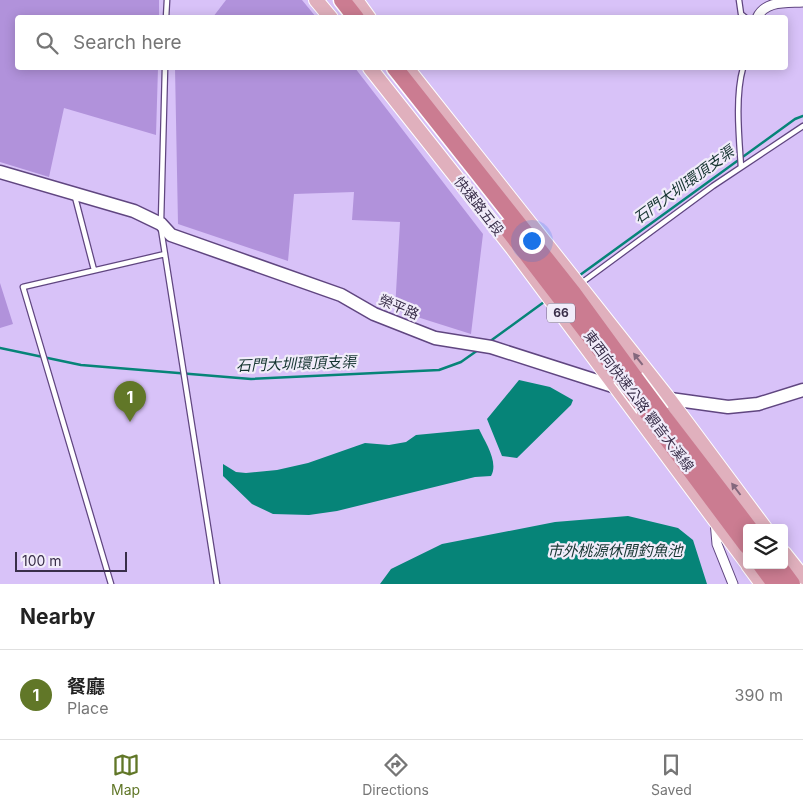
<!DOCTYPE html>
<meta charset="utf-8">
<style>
body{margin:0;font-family:Inter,"Noto Sans TC",sans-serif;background:#f6f6f6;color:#222}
.controls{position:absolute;right:15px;bottom:15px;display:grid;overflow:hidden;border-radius:5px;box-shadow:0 2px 12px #0003}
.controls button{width:45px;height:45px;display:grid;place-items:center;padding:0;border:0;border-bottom:1px solid #e0e0e0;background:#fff;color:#222;font:25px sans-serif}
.scale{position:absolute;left:15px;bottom:12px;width:112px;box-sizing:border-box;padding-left:5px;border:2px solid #392e49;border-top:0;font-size:14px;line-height:18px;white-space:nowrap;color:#392e49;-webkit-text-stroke:4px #f1ecfa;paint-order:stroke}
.you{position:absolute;left:531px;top:240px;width:18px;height:18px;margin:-12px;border:4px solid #fff;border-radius:50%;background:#1a73e8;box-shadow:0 0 0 8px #1a73e833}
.badge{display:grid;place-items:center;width:32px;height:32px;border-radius:50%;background:#617728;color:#fff;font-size:16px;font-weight:700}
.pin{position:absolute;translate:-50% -41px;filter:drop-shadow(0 1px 2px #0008)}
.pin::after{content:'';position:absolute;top:26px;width:18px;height:15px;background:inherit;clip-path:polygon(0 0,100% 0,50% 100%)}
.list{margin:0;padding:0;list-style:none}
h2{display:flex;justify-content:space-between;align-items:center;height:65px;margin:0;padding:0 20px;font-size:21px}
h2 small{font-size:16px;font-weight:400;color:#767676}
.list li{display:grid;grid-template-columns:32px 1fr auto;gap:15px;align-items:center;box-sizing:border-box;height:90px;padding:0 20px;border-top:1px solid #e0e0e0}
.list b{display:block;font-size:19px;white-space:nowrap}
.list p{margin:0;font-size:16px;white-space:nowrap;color:#767676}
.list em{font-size:16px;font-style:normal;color:#767676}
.icon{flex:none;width:28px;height:28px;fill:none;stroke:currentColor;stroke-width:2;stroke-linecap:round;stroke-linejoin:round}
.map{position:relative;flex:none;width:803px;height:584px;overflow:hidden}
.search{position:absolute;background:#fff;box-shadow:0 2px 12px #0003;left:15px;right:15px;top:15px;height:55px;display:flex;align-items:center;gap:12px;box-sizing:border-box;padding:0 18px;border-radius:5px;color:#767676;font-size:19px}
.sheet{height:155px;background:#fff}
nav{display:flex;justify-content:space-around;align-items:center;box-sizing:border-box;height:70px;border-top:1px solid #e0e0e0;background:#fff;font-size:14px;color:#767676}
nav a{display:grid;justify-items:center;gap:2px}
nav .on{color:#617728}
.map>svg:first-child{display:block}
.green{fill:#b192db}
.water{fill:#068478}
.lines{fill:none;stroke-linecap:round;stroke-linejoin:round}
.stream{stroke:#068478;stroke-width:2.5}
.lane-casing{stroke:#604680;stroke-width:7}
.street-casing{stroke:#604680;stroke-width:11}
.secondary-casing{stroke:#604680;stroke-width:15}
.primary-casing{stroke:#fff;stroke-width:16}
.highway-casing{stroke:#fff;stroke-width:19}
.lane{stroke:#fff;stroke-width:4.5}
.street{stroke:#fff;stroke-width:9}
.secondary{stroke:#fff;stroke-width:12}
.primary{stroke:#e0b0bd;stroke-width:14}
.highway{stroke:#cb7c91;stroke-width:16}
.highway-bridge-casing{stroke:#fff;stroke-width:19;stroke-linecap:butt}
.highway-bridge{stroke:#cb7c91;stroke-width:16}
.oneway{fill:#84687d}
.labels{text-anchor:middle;stroke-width:4.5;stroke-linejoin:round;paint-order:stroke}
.shield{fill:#f1ecfa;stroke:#70677e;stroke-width:1}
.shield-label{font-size:12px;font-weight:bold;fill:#392e49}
.street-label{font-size:14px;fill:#392e49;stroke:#f1ecfa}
.water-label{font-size:15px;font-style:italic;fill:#153430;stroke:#f1ecfa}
</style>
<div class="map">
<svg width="803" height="584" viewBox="0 0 803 584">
<rect width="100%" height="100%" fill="#d8c2f8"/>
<path class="green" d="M0 0H159V17L18 18V68H158L156 135 64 108 49 177 0 162Z
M226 0H302L316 17H213Z
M175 68H355L483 234 471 334 395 310 400 222 352 220 354 192 294 194 288 261 178 224Z
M0 283 13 324 0 328Z"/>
<path class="water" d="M519 380 550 387 573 400 571 405 517 458 502 456 487 419Z
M479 429C485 442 499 462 491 476L475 477 337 511 309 515 273 514 252 504 223 476V464L236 472 246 473 277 470 308 463 365 443 389 445 406 442 416 435Z
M628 516 678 528 693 540 707 584H380L391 569 442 544 555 522Z"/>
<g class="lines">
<path class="stream" d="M580 275 795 119 803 116
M489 342 544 302
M0 348 81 365 251 379 439 370 461 362 478 350"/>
<defs>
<path id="lane" d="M739 0 741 14 746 18
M166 18 167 0
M741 167C739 137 735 96 743 68
M75 197 94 270
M161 221 165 68
M161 229 217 584
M580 284 713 186 803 126
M111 584 23 287 165 254"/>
<path id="street" d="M757 18C765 0 787 3 803 2
M715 521 717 544 733 584"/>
<path id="secondary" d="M0 172 134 211 161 224 171 235 341 295 374 314 435 338 491 347 619 388
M663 398 728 407 758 404 803 390"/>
<path id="primary" d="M316 0 331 18
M356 0 369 18
M370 68 513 249 747 563
M407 68 669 399 765 528
M784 553 803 577
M748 565 762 584"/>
<path id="highway" d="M342 0 356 18
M395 68 573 293 635 378
M506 227 621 377
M644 408 747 546
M661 413 749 528
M761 565 775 584
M778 565 792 584"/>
</defs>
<use href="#lane" class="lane-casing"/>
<use href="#street" class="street-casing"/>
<use href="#secondary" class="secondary-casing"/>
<use href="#primary" class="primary-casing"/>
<use href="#highway" class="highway-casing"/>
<use href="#lane" class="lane"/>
<use href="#street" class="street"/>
<use href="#secondary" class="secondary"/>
<use href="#primary" class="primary"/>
<use href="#highway" class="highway"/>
<defs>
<path id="highway-bridge" d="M621 377 644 408
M635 378 661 413"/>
</defs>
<use href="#highway-bridge" class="highway-bridge-casing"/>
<use href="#highway-bridge" class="highway-bridge"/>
</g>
<defs><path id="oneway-solid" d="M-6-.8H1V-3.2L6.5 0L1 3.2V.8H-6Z" transform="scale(1.25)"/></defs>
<g class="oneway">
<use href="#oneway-solid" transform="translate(638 359) rotate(-128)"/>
<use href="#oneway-solid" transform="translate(736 489) rotate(-127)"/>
</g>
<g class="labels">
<rect class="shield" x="547" y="303.5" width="28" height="19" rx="4"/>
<g class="shield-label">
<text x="561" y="317">66</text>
</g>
<g class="street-label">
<text transform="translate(479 206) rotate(52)" y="5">快速路五段</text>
<text transform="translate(399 307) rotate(23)" y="5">榮平路</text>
<text transform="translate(639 401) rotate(53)" y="5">東西向快速公路 觀音大溪線</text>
</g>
<g class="water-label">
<text transform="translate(684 185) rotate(-36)" y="5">石門大圳環頂支渠</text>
<text transform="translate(296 364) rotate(-2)" y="5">石門大圳環頂支渠</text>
<text x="615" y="556">市外桃源休閒釣魚池</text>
</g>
</g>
</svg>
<div class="controls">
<button><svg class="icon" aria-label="layers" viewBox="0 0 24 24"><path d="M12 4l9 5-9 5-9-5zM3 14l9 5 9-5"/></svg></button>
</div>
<div class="scale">100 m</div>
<div class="you"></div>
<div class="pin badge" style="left:130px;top:422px">1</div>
<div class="search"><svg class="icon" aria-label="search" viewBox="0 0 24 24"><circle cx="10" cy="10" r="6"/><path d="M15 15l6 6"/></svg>Search here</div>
</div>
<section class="sheet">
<h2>Nearby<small></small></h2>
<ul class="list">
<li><span class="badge">1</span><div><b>餐廳</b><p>Place</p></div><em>390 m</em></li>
</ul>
</section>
<nav>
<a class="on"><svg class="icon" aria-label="map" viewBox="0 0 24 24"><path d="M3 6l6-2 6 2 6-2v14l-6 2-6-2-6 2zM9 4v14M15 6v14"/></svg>Map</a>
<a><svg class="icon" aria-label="directions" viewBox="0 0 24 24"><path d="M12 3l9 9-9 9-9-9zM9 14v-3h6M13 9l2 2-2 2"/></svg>Directions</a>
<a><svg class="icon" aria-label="saved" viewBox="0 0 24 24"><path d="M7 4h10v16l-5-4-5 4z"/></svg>Saved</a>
</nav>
